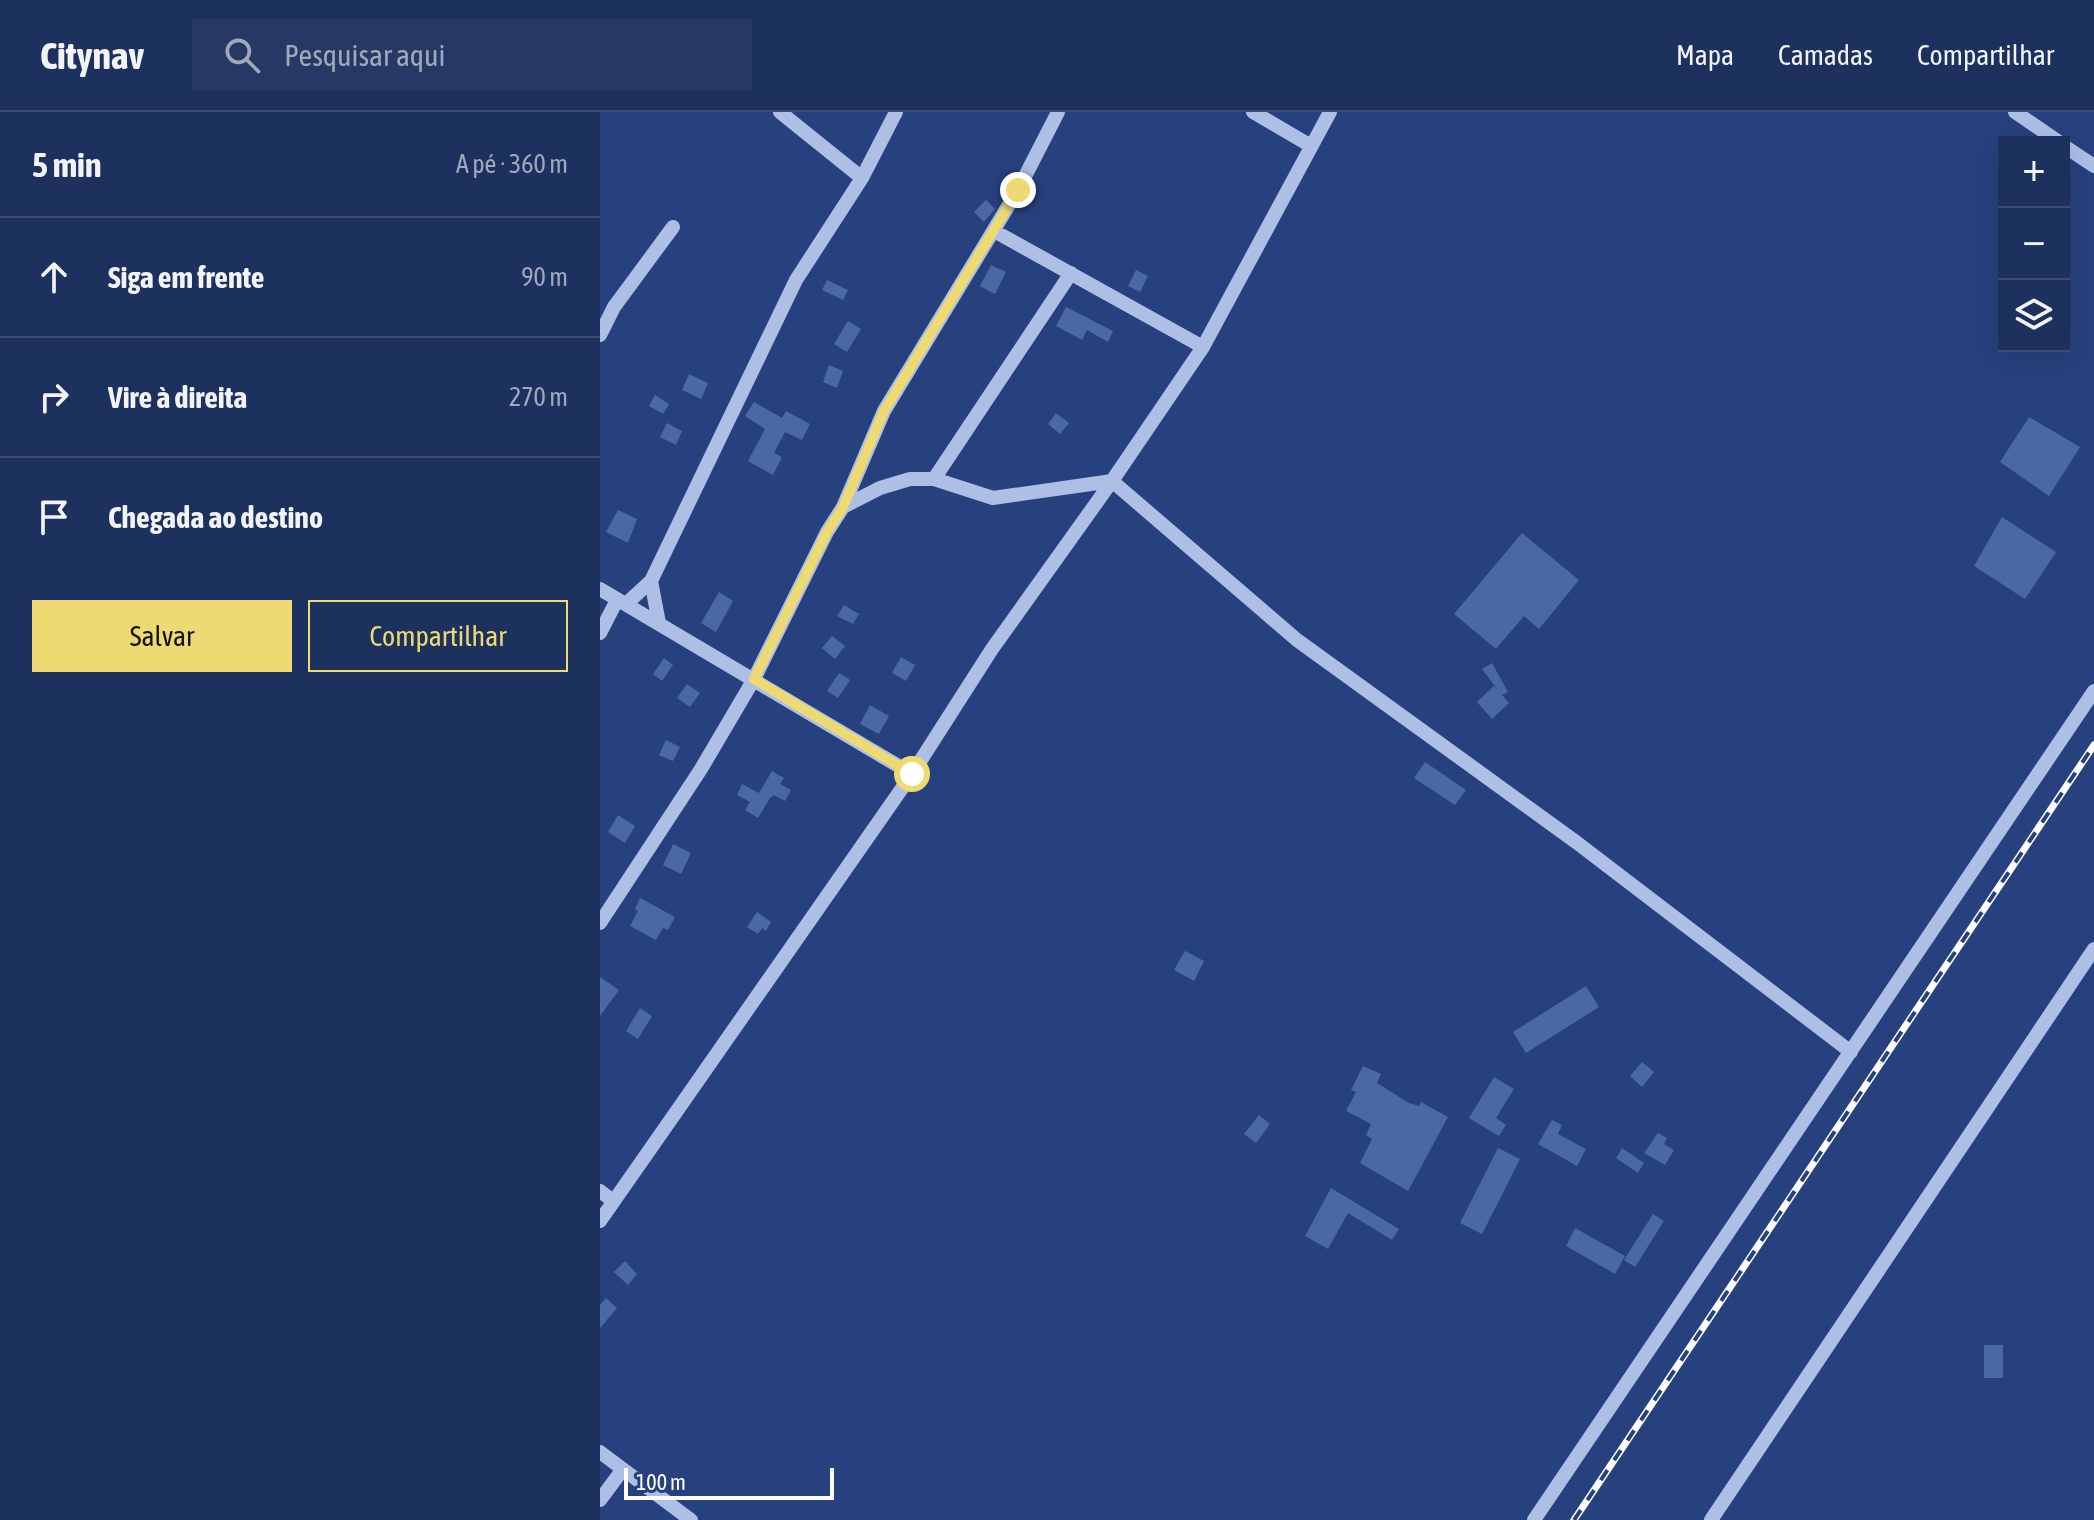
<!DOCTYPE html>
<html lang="pt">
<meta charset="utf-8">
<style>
body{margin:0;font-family:"Asap Condensed",sans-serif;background:#253964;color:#f1f3f6}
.controls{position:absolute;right:24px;top:24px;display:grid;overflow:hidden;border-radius:0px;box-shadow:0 8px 32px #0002}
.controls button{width:72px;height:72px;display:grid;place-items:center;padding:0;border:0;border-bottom:2px solid #3b4c73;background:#1d315e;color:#f1f3f6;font:40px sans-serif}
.scale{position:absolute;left:24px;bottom:20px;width:210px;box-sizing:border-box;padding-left:8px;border:4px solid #fff;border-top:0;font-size:22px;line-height:28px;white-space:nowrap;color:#fff;-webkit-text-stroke:6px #27417e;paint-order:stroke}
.stop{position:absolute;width:24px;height:24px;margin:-18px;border:6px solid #edda73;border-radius:50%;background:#fff}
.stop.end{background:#edda73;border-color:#fff;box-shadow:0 2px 8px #0008}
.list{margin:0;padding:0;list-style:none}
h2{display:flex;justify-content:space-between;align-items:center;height:104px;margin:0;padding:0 32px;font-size:34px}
h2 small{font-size:26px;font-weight:400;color:#a0a9bc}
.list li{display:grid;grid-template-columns:52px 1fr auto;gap:24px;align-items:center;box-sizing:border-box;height:120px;padding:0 32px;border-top:2px solid #3b4c73}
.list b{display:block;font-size:30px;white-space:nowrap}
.list em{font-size:26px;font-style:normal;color:#a0a9bc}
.actions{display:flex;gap:16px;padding:24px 32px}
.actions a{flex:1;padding:18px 0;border:2px solid #edda73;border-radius:0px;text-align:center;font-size:28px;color:#edda73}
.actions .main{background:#edda73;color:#111}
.icon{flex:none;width:44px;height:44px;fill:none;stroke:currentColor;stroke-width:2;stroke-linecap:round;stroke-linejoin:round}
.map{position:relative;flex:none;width:1494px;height:1408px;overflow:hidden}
header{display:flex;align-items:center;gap:48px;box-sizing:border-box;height:112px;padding:0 40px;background:#1d315e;border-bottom:2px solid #3b4c73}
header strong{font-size:38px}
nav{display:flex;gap:44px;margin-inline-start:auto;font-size:28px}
.search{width:560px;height:72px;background:#253964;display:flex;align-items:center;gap:20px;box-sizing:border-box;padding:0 28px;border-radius:0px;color:#a0a9bc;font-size:30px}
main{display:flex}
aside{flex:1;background:#1d315e}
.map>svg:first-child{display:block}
.building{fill:#4b68a5}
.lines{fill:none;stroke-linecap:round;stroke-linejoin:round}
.minor{stroke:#adbfe5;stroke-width:14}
.rail-casing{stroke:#fff;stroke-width:7}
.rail{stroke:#27417e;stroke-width:4;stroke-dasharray:12;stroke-linecap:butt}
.route{stroke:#edda73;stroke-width:10}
</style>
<header>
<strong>Citynav</strong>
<div class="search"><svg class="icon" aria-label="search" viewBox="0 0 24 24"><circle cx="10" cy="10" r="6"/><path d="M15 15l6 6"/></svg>Pesquisar aqui</div>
<nav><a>Mapa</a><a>Camadas</a><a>Compartilhar</a></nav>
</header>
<main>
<aside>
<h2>5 min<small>A pé · 360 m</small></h2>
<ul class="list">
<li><svg class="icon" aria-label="ahead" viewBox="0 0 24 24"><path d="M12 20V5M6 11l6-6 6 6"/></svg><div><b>Siga em frente</b></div><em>90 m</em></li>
<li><svg class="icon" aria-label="right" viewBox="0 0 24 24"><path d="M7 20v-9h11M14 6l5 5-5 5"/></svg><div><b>Vire à direita</b></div><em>270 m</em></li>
<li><svg class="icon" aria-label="arrive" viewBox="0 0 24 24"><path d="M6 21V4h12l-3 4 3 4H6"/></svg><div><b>Chegada ao destino</b></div></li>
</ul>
<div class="actions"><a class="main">Salvar</a><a>Compartilhar</a></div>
</aside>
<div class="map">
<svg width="1494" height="1408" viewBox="0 0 1494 1408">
<rect width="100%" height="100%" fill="#27417e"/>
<path class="building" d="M386 88 395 97 384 110 374 100Z
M391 153 406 160 395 182 380 174Z
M536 158 548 164 540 180 528 174Z
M227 168 248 178 243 188 222 178Z
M466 195 513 219 508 230 487 218 482 228 456 214Z
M248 209 261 217 247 240 234 232Z
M229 253 243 259 237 276 223 270Z
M89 262 108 271 101 287 82 278Z
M55 283 69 292 63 302 49 294Z
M154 290 182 306 186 299 210 312 202 328 185 320 174 341 182 345 173 363 148 349 165 317 145 304Z
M456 301 469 311 460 322 448 312Z
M1429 305 1480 335 1449 384 1400 350Z
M67 311 82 319 76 333 60 325Z
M18 398 37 407 28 431 6 420Z
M1402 405 1456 440 1425 487 1374 454Z
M922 421 979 468 939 517 924 504 896 537 854 502Z
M119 480 133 489 116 520 101 511Z
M244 493 259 502 253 512 237 504Z
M232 524 245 534 235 547 222 536Z
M301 545 315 553 306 569 292 561Z
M64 546 73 553 62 569 53 562Z
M892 551 908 580 902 583 909 591 892 607 877 590 894 574 897 577 882 557Z
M239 561 250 568 238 586 227 579Z
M87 572 100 581 90 595 77 586Z
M270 593 289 604 279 622 260 612Z
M66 628 80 635 73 649 59 643Z
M825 650 866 678 855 693 814 666Z
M172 659 184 666 180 672 191 678 185 689 174 683 170 686 158 706 145 698 150 690 137 683 142 672 159 681Z
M18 703 35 714 25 731 8 720Z
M73 732 91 741 81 762 63 753Z
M40 786 75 805 68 818 63 816 56 828 30 814 38 799 35 797Z
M157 800 171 810 166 819 162 816 158 822 147 815Z
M585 839 604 849 594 869 574 858Z
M0 865 19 878 0 904Z
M986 874 999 895 926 941 913 920Z
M40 896 52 904 38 927 26 919Z
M1042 950 1054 960 1042 975 1030 964Z
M763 954 781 962 777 971 809 991 819 994 821 990 848 1005 808 1079 760 1051 772 1027 766 1023 771 1012 746 999 756 980 751 978Z
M894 965 914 977 896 1006 906 1013 899 1024 869 1006Z
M659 1003 670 1012 656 1031 644 1022Z
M952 1008 962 1013 958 1022 986 1037 977 1054 938 1032Z
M1058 1021 1067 1026 1064 1032 1074 1038 1065 1053 1044 1041Z
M898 1036 920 1047 882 1122 860 1111Z
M1022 1036 1044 1051 1038 1061 1016 1046Z
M731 1076 799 1117 792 1128 748 1101 728 1137 705 1124Z
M1053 1102 1064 1109 1035 1155 1024 1148Z
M975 1116 1025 1144 1015 1162 966 1134Z
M25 1149 37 1162 28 1173 14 1160Z
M6 1186 17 1196 0 1216V1193Z
M1384 1233H1403V1266H1384Z"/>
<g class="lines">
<path class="minor" d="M180 0 262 66
M653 0 711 34
M1415 0 1459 30
M1464 34 1494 54
M394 119 603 235
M0 223 14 195 73 115
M334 367 471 161
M243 395 280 376 310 367H334L393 386 512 369 697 528 976 730 1251 940
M51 469 59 511
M0 477 312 662
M26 492 51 469 196 168 262 66 296 0
M0 521 17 488
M0 811 101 657 154 567 227 420 243 395 284 299 418 78 458 0
M0 1079 13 1089
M0 1109 312 662 392 537 512 369 603 235 730 0
M0 1340 91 1408
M0 1388 23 1357
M934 1408 1494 579
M1111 1408 1494 837"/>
<defs>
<path id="rail" d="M974 1408 1494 633"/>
</defs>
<use href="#rail" class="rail-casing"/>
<use href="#rail" class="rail"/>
</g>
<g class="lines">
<path class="route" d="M312 662 154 567 227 420 243 395 284 299 418 78"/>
</g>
</svg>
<div class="controls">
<button>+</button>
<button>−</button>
<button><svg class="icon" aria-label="layers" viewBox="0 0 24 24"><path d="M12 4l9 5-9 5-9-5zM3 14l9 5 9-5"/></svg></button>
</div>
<div class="scale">100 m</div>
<div class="stop" style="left:312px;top:662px"></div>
<div class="stop end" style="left:418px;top:78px"></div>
</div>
</main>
